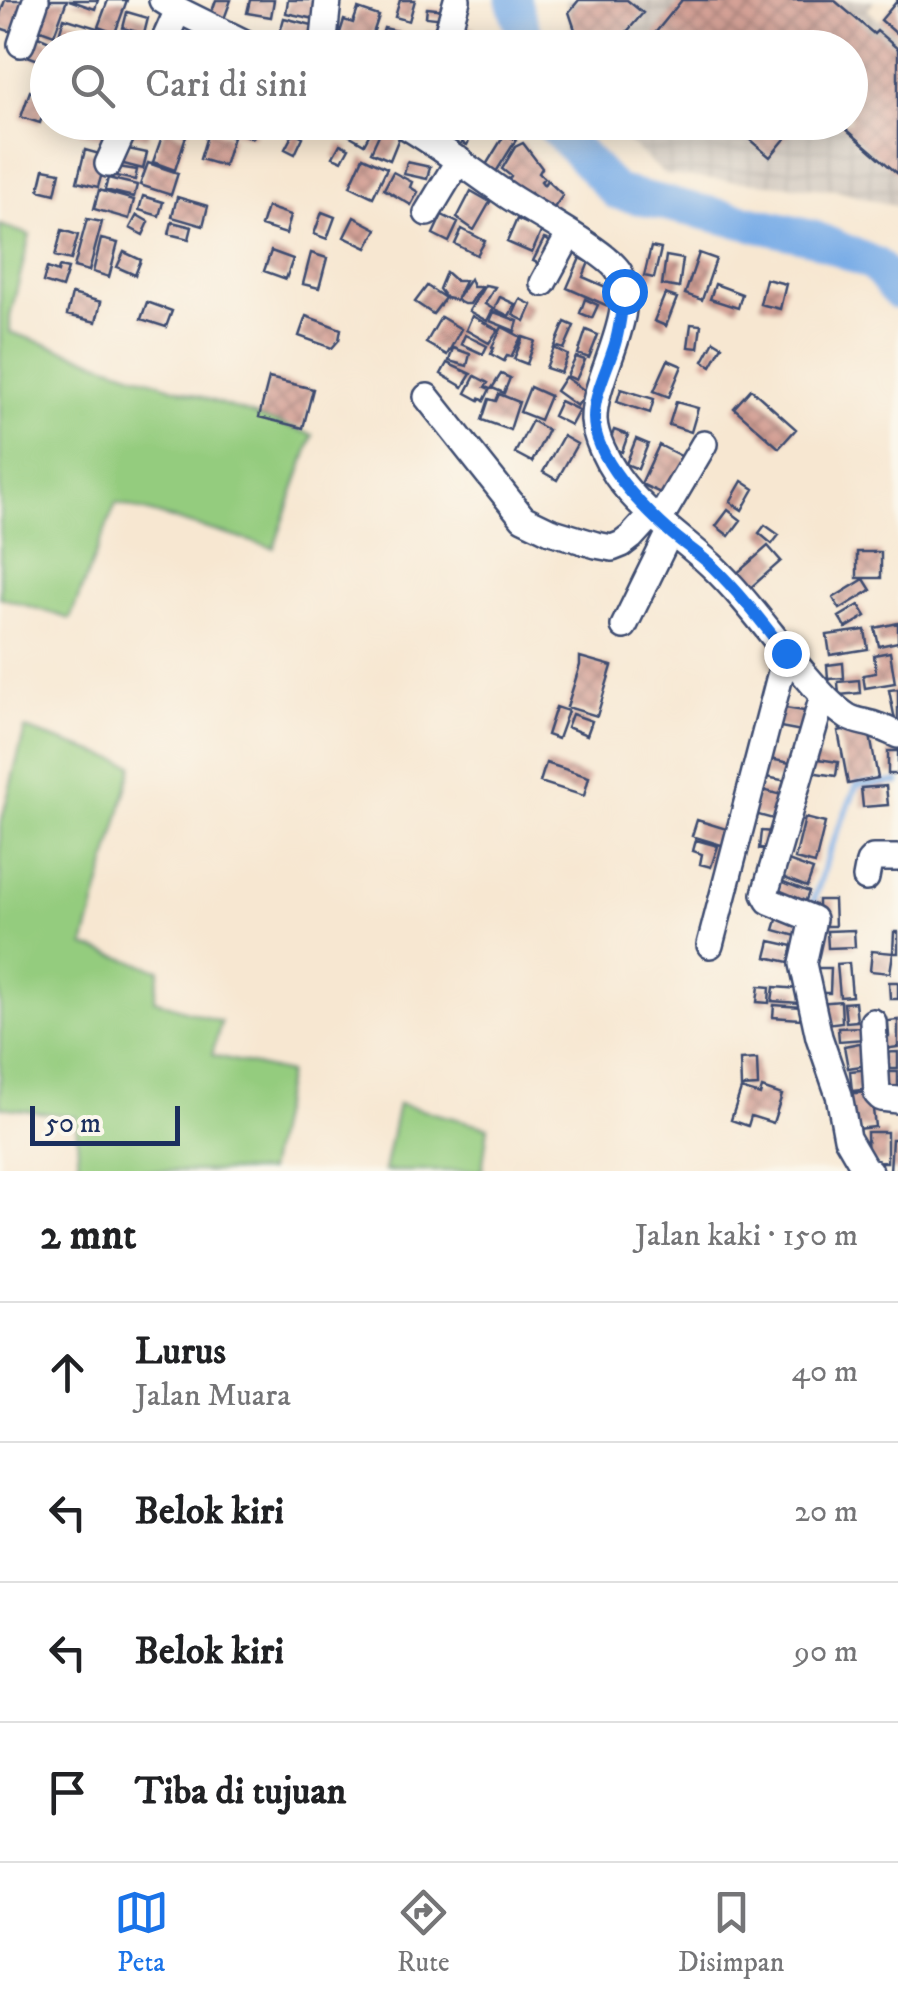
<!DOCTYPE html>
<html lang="id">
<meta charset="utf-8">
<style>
body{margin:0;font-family:"IM FELL DW Pica",serif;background:#f6f6f6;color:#202124}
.scale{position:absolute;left:30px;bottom:25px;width:150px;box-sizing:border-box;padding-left:10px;border:5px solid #1b2f5e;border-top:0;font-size:28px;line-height:35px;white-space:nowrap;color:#1b2f5e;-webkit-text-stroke:8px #fbf7ec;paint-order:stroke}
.stop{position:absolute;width:30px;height:30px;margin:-22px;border:8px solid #1a73e8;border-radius:50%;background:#fff}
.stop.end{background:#1a73e8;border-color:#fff;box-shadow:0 2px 10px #0008}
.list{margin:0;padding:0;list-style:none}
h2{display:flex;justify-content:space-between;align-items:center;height:130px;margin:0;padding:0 40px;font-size:42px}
h2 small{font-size:32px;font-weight:400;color:#757577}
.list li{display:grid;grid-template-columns:65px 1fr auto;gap:30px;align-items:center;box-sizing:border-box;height:140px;padding:0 40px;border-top:2px solid #e0e0e0}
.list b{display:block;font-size:38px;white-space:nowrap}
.list p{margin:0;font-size:32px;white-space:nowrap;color:#757577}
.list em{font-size:32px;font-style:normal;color:#757577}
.icon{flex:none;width:55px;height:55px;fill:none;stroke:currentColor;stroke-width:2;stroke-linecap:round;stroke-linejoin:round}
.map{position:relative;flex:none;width:898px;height:1171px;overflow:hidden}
.search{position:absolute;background:#fff;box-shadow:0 5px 25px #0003;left:30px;right:30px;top:30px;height:110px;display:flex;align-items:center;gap:25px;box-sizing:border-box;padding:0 35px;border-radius:55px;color:#757577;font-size:38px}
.sheet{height:690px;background:#fff}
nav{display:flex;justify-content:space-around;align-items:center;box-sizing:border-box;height:140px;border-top:2px solid #e0e0e0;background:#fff;font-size:28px;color:#757577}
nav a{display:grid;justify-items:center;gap:5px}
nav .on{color:#1a73e8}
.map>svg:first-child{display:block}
.industrial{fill:url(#industrial-grid)}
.green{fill:#94cc7e;stroke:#587e6e;stroke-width:2.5}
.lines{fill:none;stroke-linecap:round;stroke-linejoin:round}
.stream{stroke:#7aade7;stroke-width:6}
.river{stroke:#7aade7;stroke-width:35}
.building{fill:url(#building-cross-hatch)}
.minor-casing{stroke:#3c4b6f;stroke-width:30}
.minor{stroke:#fff;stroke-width:25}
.route{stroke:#1a73e8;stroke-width:12}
</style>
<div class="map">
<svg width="898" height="1171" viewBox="0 0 898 1171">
<defs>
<pattern id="industrial-grid" width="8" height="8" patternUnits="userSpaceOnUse" patternTransform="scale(2.5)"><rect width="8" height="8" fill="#ccc2b9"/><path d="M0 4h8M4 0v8" fill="none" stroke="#afa7a1"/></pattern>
<pattern id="building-cross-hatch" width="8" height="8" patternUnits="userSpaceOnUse" patternTransform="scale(2.5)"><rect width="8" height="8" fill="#d4a196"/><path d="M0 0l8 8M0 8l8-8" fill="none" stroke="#ab847e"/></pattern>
</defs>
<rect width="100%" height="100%" fill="#fbf7ec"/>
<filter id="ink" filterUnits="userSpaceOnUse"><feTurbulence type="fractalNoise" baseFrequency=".01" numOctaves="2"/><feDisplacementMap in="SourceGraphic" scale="20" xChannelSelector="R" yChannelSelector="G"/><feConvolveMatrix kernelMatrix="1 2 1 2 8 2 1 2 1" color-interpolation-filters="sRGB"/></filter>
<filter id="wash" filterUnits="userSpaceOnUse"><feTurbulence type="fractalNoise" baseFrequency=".0048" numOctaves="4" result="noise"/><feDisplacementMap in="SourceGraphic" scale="40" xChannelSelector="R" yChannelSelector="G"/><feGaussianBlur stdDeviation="2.25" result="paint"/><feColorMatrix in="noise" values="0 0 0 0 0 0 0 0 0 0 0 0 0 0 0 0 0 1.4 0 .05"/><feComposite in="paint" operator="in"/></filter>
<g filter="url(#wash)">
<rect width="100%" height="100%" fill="#f7e7d1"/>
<path class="industrial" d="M565 0H875L867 10 898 36V207L838 190 665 175 607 123 850 122V48L577 47 572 35Z"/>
<path class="green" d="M0 225 30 235 10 317V332L313 435 274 548 116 503 70 619 0 597Z
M25 729 133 765 84 946 160 970 154 1000 221 1022 212 1055 288 1073 268 1171H79L76 1117 0 1107V827Z
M398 1104 488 1127 482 1171H384Z"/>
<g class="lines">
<path class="stream" d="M811 909 829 852 857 785 898 782"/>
<path class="river" d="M513 0 529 48
M549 122 616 192 814 238 876 265 898 292"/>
</g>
<g id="blocks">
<path class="building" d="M5 0H25L15 33 0 28V14Z
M45 0H67L54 35 35 28Z
M69 0H98L95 9Z
M108 0H127L115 33 98 27Z
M216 0H231L224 19 211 14Z
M250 0H274L271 17 247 13Z
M288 0H316L319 20 286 13Z
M400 0H415L409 21 395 17Z
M579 0H627L643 13 613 48H581L569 12Z
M682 0H834L874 34 877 31 898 49V174L838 122H850V48H643Z
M898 0V35L881 20Z
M427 8 446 10 445 19 426 17Z
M358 9 379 16 368 48 338 39 344 20 353 23Z
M127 12 148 18 144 34 123 28Z
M64 18 97 28 91 48H55Z
M284 18 320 27 314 48H270L273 35 279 36Z
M454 23 475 29 471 41 489 48H446Z
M384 28 401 32 396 48H378Z
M427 31 442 34 438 48H423Z
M125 32 141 37 138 47 122 43Z
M31 33 52 42 50 48H48L44 62 22 54Z
M99 33 114 38 111 48H94Z
M30 91 48 97 40 123 21 117Z
M80 122H96L113 127 110 141 78 132Z
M136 122 150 125 148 138 126 134Z
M162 122H192L187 133Z
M231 122H258L253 138 228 130Z
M266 122H288L284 131Z
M314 122H334L328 134 313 126Z
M354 122H376L364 144 347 134Z
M468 122H478L467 145 462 143 466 135 462 133Z
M729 122H799L770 157Z
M383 126 401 133 390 160 371 152Z
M165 128 186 136 175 170 153 162Z
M209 129 233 137 224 166 200 159Z
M294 132 303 137 295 154 285 149Z
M505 134 516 140 496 172 486 165Z
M523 143 542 168 539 173 544 178 541 181 544 185 547 180 563 195 549 215 531 193 528 196 507 182 511 176 502 169 515 147Z
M340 144 349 148 342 161 333 157Z
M119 147 147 153 143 169 116 162Z
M85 150 107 156 98 187 77 182Z
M363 157 387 168 373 197 350 186Z
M407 162 430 167 427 179 404 174Z
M148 163 178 173 171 195 140 185Z
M112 166 137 170 135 180 111 175Z
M44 169 60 172 55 194 39 190Z
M393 172 412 182 410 187 418 192 411 205 384 189Z
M108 178 137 185 134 197 105 190Z
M99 190 134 200 129 219 94 209Z
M471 191 490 202 474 230 457 218Z
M143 196 163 202 159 216 139 210Z
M177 197 208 206 203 226 172 217Z
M267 207 291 215 286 234 261 226Z
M322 212 335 217 327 239 314 234Z
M137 215 149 222 143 235 130 228Z
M442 215 458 223 449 242 433 234Z
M354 217 377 229 367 248 344 237Z
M87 219 102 222 89 271 74 267Z
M517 219 542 230 532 253 507 242Z
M172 222 192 227 189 239 169 234Z
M462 229 485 241 477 255 455 244Z
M62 230 78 235 71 260 55 256Z
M101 239 118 243 109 277 93 272Z
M544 239 560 245 548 268 533 261Z
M651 247 661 249 654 278 644 276Z
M271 251 293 259 286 279 264 271Z
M124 252 141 260 135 275 117 267Z
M311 253 327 258 319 288 303 284Z
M699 253 716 259 702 300 685 294Z
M666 256 683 259 679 288 662 285Z
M580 258 589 262 583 277 615 291 608 306 567 288Z
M59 267 68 269 62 288 43 282 47 268 58 272Z
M446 272 456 281H465L456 300 446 298 439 289Z
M470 279 473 287H481L470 304H464L456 300Z
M766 279 786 284 780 309 760 304Z
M715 284 742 294 738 308 710 299Z
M485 285 495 287 485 304 493 309 487 321 469 311Z
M427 286 445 298 433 314 415 302Z
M72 294 101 302 96 322 67 315Z
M665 294 677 298 666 326 654 321Z
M500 297 515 304 509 316 494 309Z
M520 299 532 305 525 321 513 315Z
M585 299 598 305 592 318 580 313Z
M147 302 172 311 166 327 141 319Z
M494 312 518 321 515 331 490 321Z
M306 316 341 329 339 340 332 348 299 336Z
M472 316 498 330 489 343 466 330Z
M441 317 461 329 447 355 426 343Z
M565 322 574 326 564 349 555 346Z
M691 324 701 325 698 348 688 347Z
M502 327 521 337 511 357 507 356 504 361 491 354 494 348 492 347Z
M586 330 598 335 589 358 578 354Z
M465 335 487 346 483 354 461 344Z
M523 337 535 341 527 364 514 359Z
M714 341 722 346 711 366 703 361Z
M453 348 470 354 467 366 449 361Z
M554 348 568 355 561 373 546 368Z
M576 357 585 360 576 380 567 376Z
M668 360 682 366 669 397 654 391Z
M447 363 471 374 463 387 441 374Z
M501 374 510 378 504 393 492 388Z
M475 376 488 383 485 387 490 389 484 401 480 398 479 400 466 393Z
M565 377 587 392 577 406 556 391Z
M269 378 313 389 303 428 259 417Z
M530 387 550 396 540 420 520 412Z
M621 389 654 399 650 413 617 402Z
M751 389 796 429 779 448 734 408Z
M499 394 519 402 510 430 482 420 489 399 496 401Z
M560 401 579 410 571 425 553 416Z
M676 402 698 408 691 432 669 425Z
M532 421 548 430 532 462 515 453Z
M614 430 628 435 622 452 608 447Z
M563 436 577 444 557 480 543 472Z
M636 439 648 444 638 469 626 464Z
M659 445 687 459 669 497 641 484Z
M742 481 754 489 742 510 730 502Z
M728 510 741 520 729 536 716 526Z
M765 525 779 535 772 544 759 533Z
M768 546 781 561 748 590 735 575Z
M857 552H881V578H857Z
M864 579 871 590 840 609 833 598Z
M859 605 866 616 846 628 839 617Z
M898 623V642L879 646 875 628Z
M865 630 868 649 830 655 827 635Z
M890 652 895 683 865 688 863 675 876 673 874 655Z
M580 657 612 666 597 716 567 707 580 665Z
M843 663 844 678 828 679 827 665Z
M859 680 860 693 839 695 838 682Z
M898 689V725H896L889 690Z
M556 707 568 711 558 739 547 735Z
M779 707 810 712 807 732 775 726Z
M572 714 592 721 587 735 567 727Z
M868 725 878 778 848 784 838 731Z
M888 751H898V774H888Z
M765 758 795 764 792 782 761 776Z
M812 758 838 762 836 776 810 772Z
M546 763 589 777 584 796 540 782Z
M886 786 888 805 863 807 861 788Z
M758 789 790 797 784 822 751 813Z
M805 818 825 823 815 864 795 859Z
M697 820 733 831 728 847 692 836Z
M761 831 773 832 772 850 759 849Z
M696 840 718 846 711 867 700 864 702 854 693 851Z
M788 861 813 870 807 887 782 877Z
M781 881 809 892 802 910 774 899Z
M818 900H834L835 926H818Z
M779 913 801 919 796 936 774 930Z
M854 930 855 947 828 948 827 931Z
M894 932H898V953H893L890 973 870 971 872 951 893 953Z
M770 941 793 946 789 962 766 957Z
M849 963 852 996 840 997 837 964Z
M816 968H831L830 993H816Z
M889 982H898V999H890Z
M759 986 770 987 769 1003 757 1002Z
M774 987 800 989 799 1003 772 1001Z
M841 1001 842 1022 818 1025V1003Z
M855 1002 857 1021 846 1022 844 1003Z
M774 1005 801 1007 800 1019 773 1017Z
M898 1020V1047L877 1050 876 1037 889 1036 888 1021Z
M863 1027 864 1039 839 1041 838 1028Z
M870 1041 874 1064 848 1068 844 1046Z
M898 1052V1069H878V1053Z
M757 1059 758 1086 741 1087 740 1060Z
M871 1069 872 1089 852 1091 850 1071Z
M880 1072H898V1093H880Z
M762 1088 782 1095 773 1123 751 1116 748 1126 731 1120 741 1089 760 1095Z
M871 1092 875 1127 847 1130 843 1094Z
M867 1132H887V1162H876L868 1168Z
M892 1139H898V1171H890Z"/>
</g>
</g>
<g filter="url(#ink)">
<use href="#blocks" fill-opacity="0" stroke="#3c4b6f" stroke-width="2.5"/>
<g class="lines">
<defs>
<path id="minor" d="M162 0 178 10 255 48
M21 44 36 0
M161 48 178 10
M323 48 328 0
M443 48 457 0
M399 122C437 143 471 171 507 195 529 210 609 253 619 272 639 315 593 377 594 420 595 438 607 461 617 476 642 512 680 536 711 565 746 598 773 638 805 675 818 690 831 706 848 717 857 722 868 722 877 726 884 728 891 732 898 735
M108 164 127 122
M427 213 459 160
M543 283 569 235
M427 397 523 518 550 531 596 545 612 548 622 544 631 537 652 514
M657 519 664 512 704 444
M624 626 670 532
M823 696 765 894 769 901 813 919 803 964 819 1037 839 1095 847 1138 865 1169 869 1171
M866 878 869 862 873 858H898
M710 945 786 653
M873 1022 877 1094 881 1098 898 1100"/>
</defs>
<use href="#minor" class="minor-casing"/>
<use href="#minor" class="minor"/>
</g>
</g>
<g class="lines" filter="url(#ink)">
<path class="route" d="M624 291C622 309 620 327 615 344 608 368 594 393 594 418 594 458 641 506 669 531 682 543 698 553 711 565 739 592 762 622 786 653"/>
</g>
</svg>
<div class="scale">50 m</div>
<div class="stop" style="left:624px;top:291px"></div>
<div class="stop end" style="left:786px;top:653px"></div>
<div class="search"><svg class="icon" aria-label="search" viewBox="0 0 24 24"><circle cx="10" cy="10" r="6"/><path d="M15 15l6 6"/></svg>Cari di sini</div>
</div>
<section class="sheet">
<h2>2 mnt<small>Jalan kaki · 150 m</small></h2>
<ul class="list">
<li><svg class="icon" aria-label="ahead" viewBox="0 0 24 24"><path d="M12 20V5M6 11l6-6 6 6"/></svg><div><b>Lurus</b><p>Jalan Muara</p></div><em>40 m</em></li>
<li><svg class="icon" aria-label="left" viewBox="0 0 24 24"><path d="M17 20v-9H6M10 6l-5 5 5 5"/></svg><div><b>Belok kiri</b></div><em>20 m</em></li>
<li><svg class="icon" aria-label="left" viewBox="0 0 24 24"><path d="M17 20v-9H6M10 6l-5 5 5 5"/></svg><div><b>Belok kiri</b></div><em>90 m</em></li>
<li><svg class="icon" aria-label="arrive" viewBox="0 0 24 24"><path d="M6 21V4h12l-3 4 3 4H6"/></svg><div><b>Tiba di tujuan</b></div></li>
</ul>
</section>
<nav>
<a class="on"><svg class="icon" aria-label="map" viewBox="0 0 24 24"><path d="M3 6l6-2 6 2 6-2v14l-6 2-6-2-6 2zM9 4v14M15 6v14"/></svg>Peta</a>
<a><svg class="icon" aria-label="directions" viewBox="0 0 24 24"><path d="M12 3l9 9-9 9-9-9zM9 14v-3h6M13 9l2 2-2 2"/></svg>Rute</a>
<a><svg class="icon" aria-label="saved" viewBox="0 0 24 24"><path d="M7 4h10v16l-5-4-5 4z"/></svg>Disimpan</a>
</nav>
